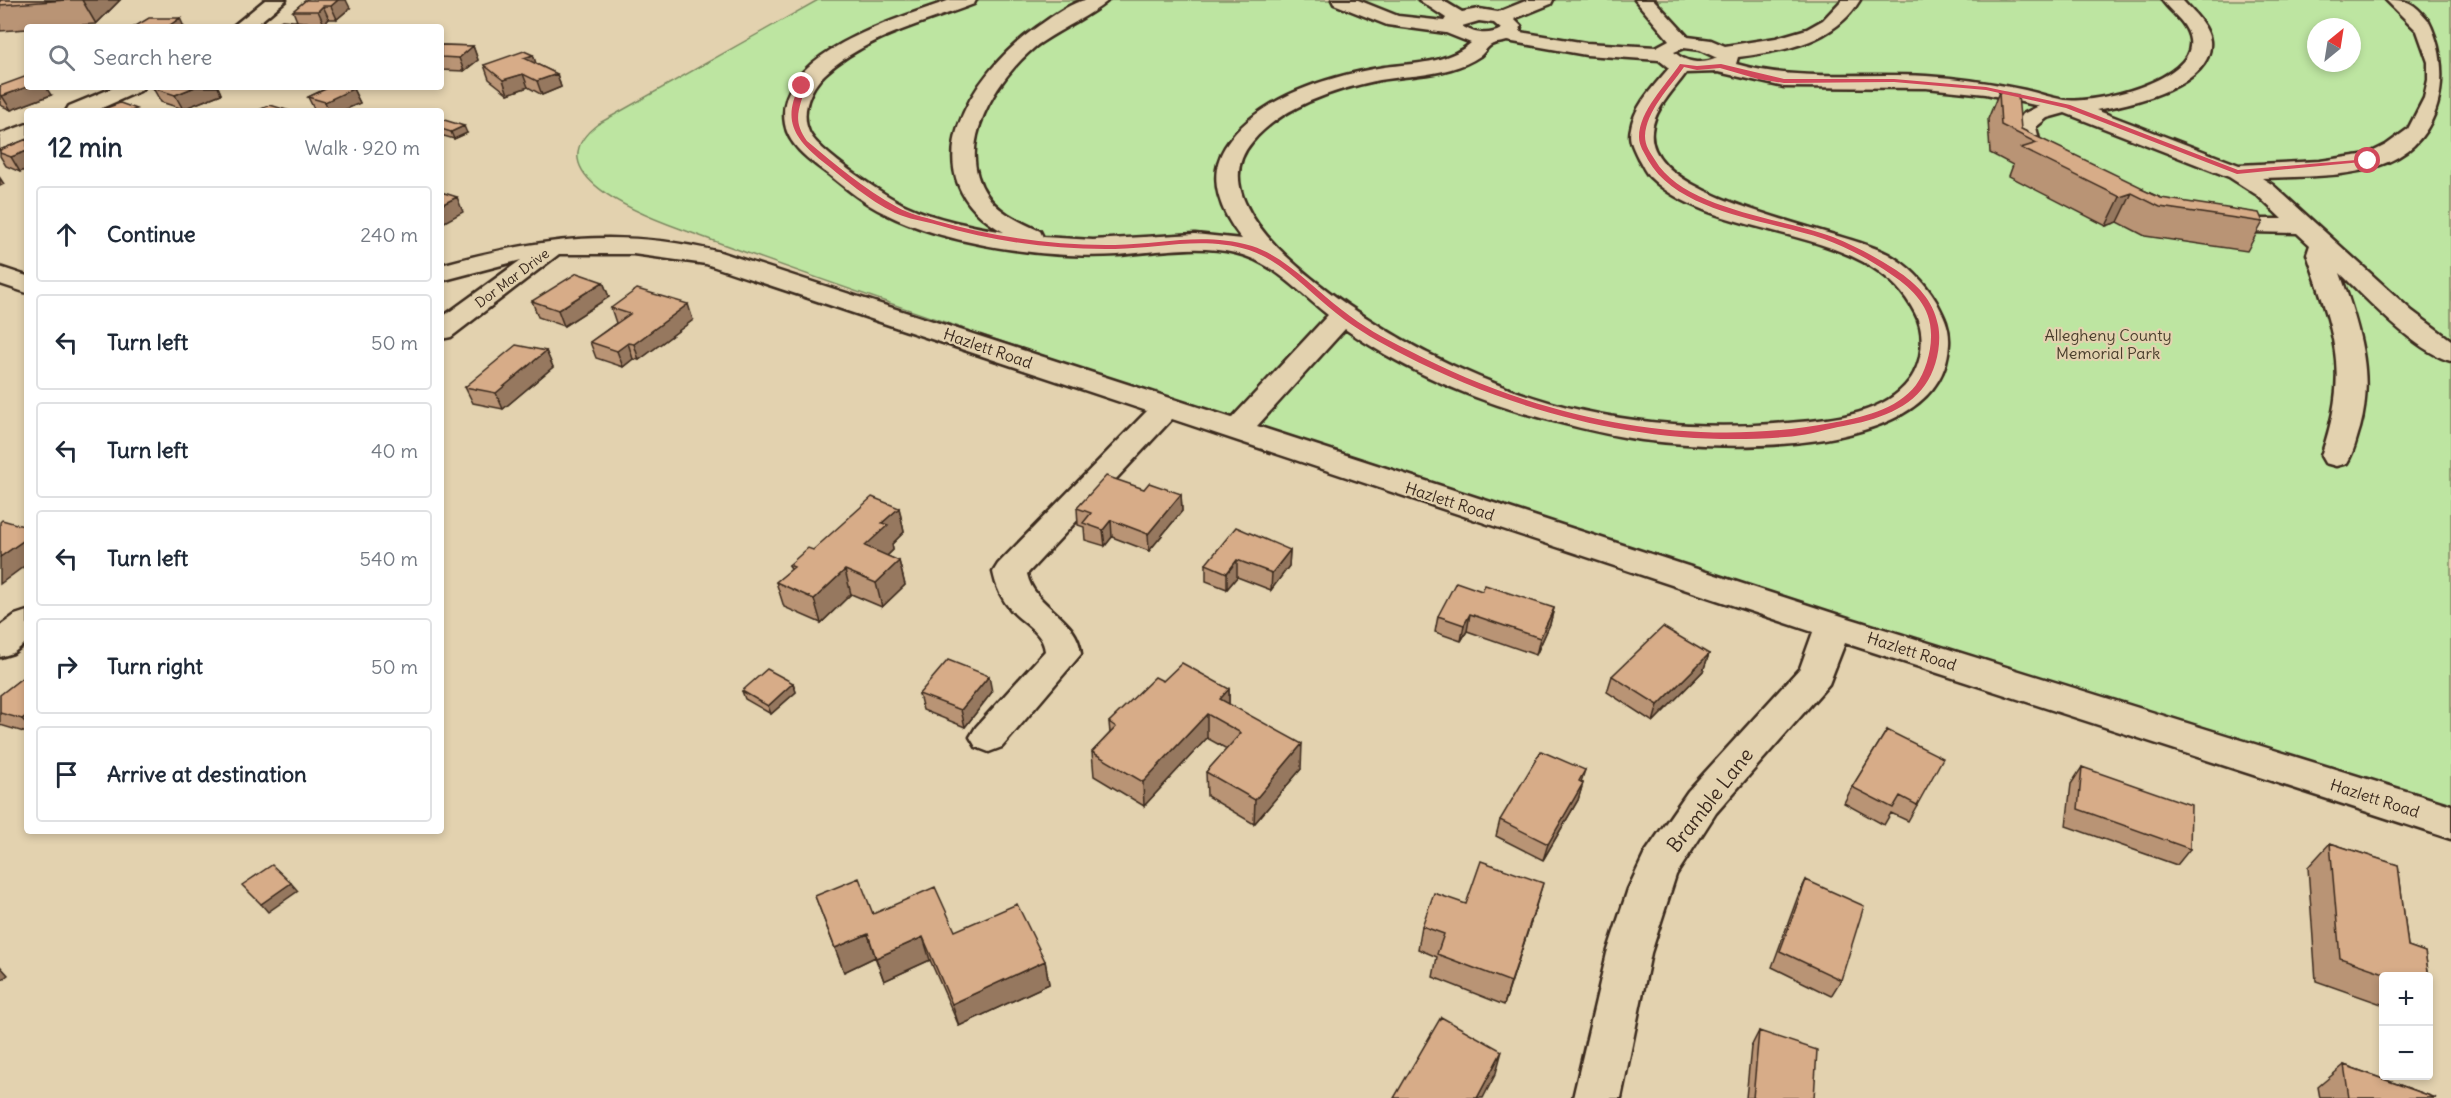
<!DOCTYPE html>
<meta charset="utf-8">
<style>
body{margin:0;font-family:Delius,sans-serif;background:#f2f2f3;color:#1f2937}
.controls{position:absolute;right:18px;bottom:18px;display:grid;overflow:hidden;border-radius:6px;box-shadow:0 3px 9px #0003}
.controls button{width:54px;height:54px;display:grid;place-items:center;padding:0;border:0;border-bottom:2px solid #e0e1e3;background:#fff;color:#1f2937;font:30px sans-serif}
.compass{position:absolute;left:2307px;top:18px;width:54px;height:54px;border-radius:50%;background:#fff;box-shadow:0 3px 9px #0003;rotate:30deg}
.stop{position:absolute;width:18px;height:18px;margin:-14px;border:4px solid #d1495b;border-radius:50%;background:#fff}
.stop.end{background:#d1495b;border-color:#fff;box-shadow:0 2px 6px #0008}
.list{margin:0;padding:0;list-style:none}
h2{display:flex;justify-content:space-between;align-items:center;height:78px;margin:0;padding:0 24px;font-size:26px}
h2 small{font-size:20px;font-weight:400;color:#747a83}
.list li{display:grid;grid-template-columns:39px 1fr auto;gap:18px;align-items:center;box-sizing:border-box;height:96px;margin:0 12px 12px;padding:0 12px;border:2px solid #e0e1e3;border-radius:6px}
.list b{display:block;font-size:22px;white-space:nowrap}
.list em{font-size:20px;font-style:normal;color:#747a83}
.icon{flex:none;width:33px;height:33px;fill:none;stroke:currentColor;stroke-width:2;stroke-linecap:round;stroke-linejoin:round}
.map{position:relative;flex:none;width:2451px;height:1098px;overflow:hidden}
.search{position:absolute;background:#fff;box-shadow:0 3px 9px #0003;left:24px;top:24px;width:420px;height:66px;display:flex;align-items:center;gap:15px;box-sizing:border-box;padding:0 21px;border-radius:6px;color:#747a83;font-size:22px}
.panel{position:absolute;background:#fff;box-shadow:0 3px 9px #0003;left:24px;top:108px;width:420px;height:726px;border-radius:6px}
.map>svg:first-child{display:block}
.green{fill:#bde5a1;stroke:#7c8860;stroke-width:1.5;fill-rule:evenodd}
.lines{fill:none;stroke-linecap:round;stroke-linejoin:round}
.minor-casing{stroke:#3b2a1e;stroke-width:5}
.minor{fill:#e3d2af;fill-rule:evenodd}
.wall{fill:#b99475;stroke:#3b2a1e;stroke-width:1.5}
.shaded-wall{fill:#96785f;stroke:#3b2a1e;stroke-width:1.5}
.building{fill:#d7ac88;stroke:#3b2a1e;stroke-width:1.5}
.route{fill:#d1495b}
.labels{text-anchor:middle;stroke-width:4.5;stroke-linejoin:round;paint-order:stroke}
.far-street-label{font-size:14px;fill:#3b2a1e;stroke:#e3d2af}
.park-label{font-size:16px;fill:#483d2b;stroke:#e3d2af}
.street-label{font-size:16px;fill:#3b2a1e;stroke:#e3d2af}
.near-street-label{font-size:20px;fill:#3b2a1e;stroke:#e3d2af}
</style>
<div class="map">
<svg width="2451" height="1098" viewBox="0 0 2451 1098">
<rect width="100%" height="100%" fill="#e3d2af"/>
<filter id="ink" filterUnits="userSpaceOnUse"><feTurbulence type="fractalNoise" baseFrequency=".0167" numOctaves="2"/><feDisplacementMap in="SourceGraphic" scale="12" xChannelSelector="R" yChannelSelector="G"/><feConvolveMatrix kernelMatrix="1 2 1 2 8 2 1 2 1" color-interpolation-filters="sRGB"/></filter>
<g filter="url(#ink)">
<path class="green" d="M818 0H2451V811C2099 700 1749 588 1398 473 1159 394 919 316 681 229 642 215 533 173 598 124ZM2316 27H2352V63H2316Z"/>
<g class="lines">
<defs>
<path id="minor" d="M265 0H286L254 27H232Z
M950 0H976L974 4C925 23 864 37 825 74 810 88 800 112 809 132 817 151 886 197 907 206 938 220 971 226 1004 232 905 178 970 74 1037 27 1050 18 1070 3 1085 0 1093 0 1101 0 1108 0 1102 9 1050 35 1035 47 997 78 953 146 987 195 999 213 1021 222 1040 231L1043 237 1093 240 1195 234 1242 239C1221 213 1206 178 1225 147 1257 97 1329 76 1384 67 1415 63 1446 64 1471 43L1446 33 1387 25 1334 4 1332 0H1358L1398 16 1444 21 1446 18 1419 0H1442L1462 12 1479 9 1498 12 1528 0H1553L1551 4 1514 19 1521 26 1520 32 1586 43 1656 47 1669 40 1635 0H1654L1688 37 1711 40 1725 46 1776 38 1807 29 1823 20 1842 0H1860C1834 43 1784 51 1738 57L1736 64C1798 82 1862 72 1926 76 1960 78 1993 83 2025 90 2038 93 2052 98 2065 100 2094 104 2196 81 2190 40 2188 23 2171 13 2162 0H2182C2192 11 2208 25 2210 41 2214 87 2128 105 2096 110L2239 165 2320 161 2368 154 2386 145 2408 129 2424 98 2428 80V62L2417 31 2386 0C2409 0 2413 2 2428 20 2451 64 2446 130 2398 157 2359 179 2306 176 2262 178L2273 185 2412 311 2451 340V361C2417 353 2366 298 2340 273 2358 324 2375 374 2360 428 2356 440 2354 452 2347 463L2336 466 2325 463 2321 456C2350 370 2335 337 2307 254L2310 245 2297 233 2206 231 2203 226 2206 221 2215 219H2282L2257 195 2229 177 2065 113 2047 118 2036 127 2041 148 2060 164 2056 169C2031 175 2017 151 2013 130L2023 114 2039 106 1986 94 1926 88 1784 87 1718 72 1686 73C1674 90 1654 109 1652 131 1644 200 1840 228 1888 254 1909 266 1924 281 1936 301 1944 316 1950 327 1949 344 1943 460 1722 450 1642 440 1601 434 1560 423 1520 412 1459 394 1397 365 1345 329L1257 426 1845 617 2451 805V839L1845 643 1829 684 1716 813 1676 875 1651 953 1621 1098H1573L1607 953 1628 889 1645 853 1688 791 1800 668 1813 632 1172 419 1027 574C1034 608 1078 616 1081 654L1002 747 989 752 976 747 970 737 976 727 1045 651C1043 632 1024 624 1012 611 1002 600 996 587 993 572L998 564 1147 411 706 264 633 254H559L451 337 441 339V318L521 260 441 281V265C539 238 619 227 720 252L1232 418 1328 315C1299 292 1272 261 1235 253 1197 244 1157 252 1118 255 1049 259 946 245 884 213 865 204 848 190 832 177 814 163 789 148 785 124 772 53 901 18 950 0ZM1479 21 1494 23 1501 29C1489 36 1474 34 1462 26ZM1507 41 1586 55 1659 60 1669 68C1655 85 1635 105 1631 128 1628 140 1633 147 1638 158 1642 164 1645 173 1651 178 1703 229 1811 228 1872 267 1892 280 1904 292 1915 313 1926 333 1923 363 1909 381 1885 413 1836 419 1799 422 1727 429 1655 427 1584 411 1530 399 1476 378 1427 353 1375 326 1188 216 1252 142 1282 106 1336 89 1380 80 1404 76 1428 76 1451 69 1462 66 1471 62 1480 56 1484 53 1487 47 1491 45 1496 42 1502 43 1507 41ZM1684 48 1700 50 1717 58C1703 65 1686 63 1674 52Z
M115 87H144L140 91 95 111H66L69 106Z
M27 124V139L0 149V134Z
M0 267 27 276V293L0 284Z
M27 611V642L13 653 0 657V626L15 615Z"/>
</defs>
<use href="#minor" class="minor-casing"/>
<use href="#minor" class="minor"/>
</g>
<path class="wall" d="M0 0H120L96 24 52 27H27V29L0 31Z
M306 0 350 8 337 19H329L324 24H307L308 27H269L297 21 293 11Z
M441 45 473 46 478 60 464 71 441 70Z
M533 55 536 64 557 74 561 87 542 95 528 87 508 94 489 79 484 65Z
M0 86 51 95 11 110 0 105Z
M155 87H218L221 94 183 109 161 102 153 88Z
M321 87H351L353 89 360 103 342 111H315L308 97 323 90Z
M1999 92 2021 129 2143 190 2161 198 2263 222 2247 251 2145 236 2118 222 2106 226 2009 176 2013 165 1990 153 1988 119Z
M441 119 467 133 454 139 444 136 441 137Z
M27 139 20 172 6 166 0 156V150Z
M603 282 609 297 564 326 538 317 532 301Z
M611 308 693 320 639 360 633 359 623 367 596 358 590 342 616 323Z
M546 351 553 367 503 409 473 403 465 387Z
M1144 489 1181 494 1182 511 1149 551 1112 537 1105 546 1085 540 1084 527 1078 525 1077 508Z
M899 508 904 532 892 544 893 550 887 556 899 561 905 585 882 607 851 594 821 623 784 607 776 582 791 570 789 565 813 550Z
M1290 550 1289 566 1271 590 1237 577 1227 589 1206 581V564Z
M1482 591 1554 608 1550 624 1536 655 1467 631 1461 641 1435 632 1438 616Z
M1709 654 1703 671 1653 722 1607 692 1612 676Z
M27 674V733L0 725V695Z
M1163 681 1229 689V705L1301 769 1254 824 1207 796 1206 772 1227 749 1207 738 1144 806 1094 776 1092 752 1110 733 1109 722Z
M793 683 796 692 771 714 745 699 742 691Z
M992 692 965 727 923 710 919 694Z
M1887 730 1917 805 1908 821 1891 813 1884 825 1844 803 1852 787Z
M2082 767 2190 849 2177 865 2066 826 2071 784Z
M1585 770 1581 782 1583 783 1578 800 1543 860 1496 836 1500 820Z
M2330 843 2398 865 2408 946 2425 952 2431 990 2428 992V976H2384V1005L2316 981 2308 867Z
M1806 880 1841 980 1831 996 1772 967 1798 896Z
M815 896 873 914 955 931 1045 961 1049 984 959 1026 930 960 884 981 875 957 844 972Z
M1466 904 1536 906 1504 1005 1433 977 1437 957 1418 949 1422 926Z
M1759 1031 1814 1098H1746L1751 1047Z
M2344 1065 2436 1098H2320L2318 1087Z"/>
<path class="shaded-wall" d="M82 0H120L96 24Z
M338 0H346L350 8 337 19 331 6Z
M323 6 329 19 324 24 318 11Z
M180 18 184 27H167Z
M306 22 308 27H296Z
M473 46 478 60 464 71 459 58Z
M533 55 538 69 524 58Z
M523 74 528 87 508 94 503 80Z
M557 74 561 87 542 95 537 81Z
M27 87H46L51 95 11 110 2 96Z
M195 87H218L221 94 183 109 175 95Z
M345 87H351L352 89H353L360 103 342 111H329L325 102Z
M464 126 467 133 454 139 451 132Z
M27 151V169L20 172 11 157Z
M0 178 4 184 0 186Z
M2132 193 2118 222 2106 226 2120 197Z
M457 197 463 212 441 224V205Z
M603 282 609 297 564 326 558 310Z
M688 304 693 320 639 360 634 344Z
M628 343 633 359 623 367 617 351Z
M546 351 553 367 503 409 496 393Z
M1181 494 1182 511 1149 551 1148 534Z
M899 508 904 532 892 544 893 550 871 571 865 546 882 523Z
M1111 520 1112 537 1105 546 1103 530Z
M27 538V564L0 584V557Z
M1290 550 1289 566 1271 590 1272 573Z
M1237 560V577L1227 589V573Z
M899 561 905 585 882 607 876 583Z
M845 570 851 594 821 623 814 599Z
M1554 608 1550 624 1536 655 1540 638Z
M1470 614 1467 631 1461 641 1464 625Z
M1709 654 1703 671 1653 722 1658 705Z
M989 676 992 692 965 727 961 710Z
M793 683 796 692 771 714 768 706Z
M1229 689V713L1220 699Z
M1207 714V738L1144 806 1143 782Z
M27 715V724L22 719Z
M1302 744 1301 769 1254 824 1255 800Z
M1583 783 1578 800 1543 860 1548 844Z
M291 883 298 891 268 912 261 904Z
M1543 883 1536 906 1504 1005 1511 982Z
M868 934 875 957 844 972 835 948Z
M923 937 930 960 884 981 876 958Z
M1045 961 1049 984 959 1026 952 1004Z
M0 966 8 975 0 981Z
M1502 1051 1496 1073 1483 1098H1477Z"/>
<path class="building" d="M0 0H67L0 5Z
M306 0H338L331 6H323L318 11H293Z
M149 18H180L167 27H134Z
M282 20 306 22 296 27H269Z
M441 45 473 46 459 58 441 57Z
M524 51 533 55 524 58 557 74 537 81 523 74 503 80 484 65Z
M27 76V87L2 96 0 95V86Z
M155 87H195L175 95 153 88Z
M324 87H346L353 89 325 102 308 97 328 88Z
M1999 92 2018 95 2021 129 2143 188 2141 189 2161 198 2259 213 2263 222 2160 207 2132 193 2120 197 2021 148 2037 143 2001 125Z
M120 103 137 109 131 111H98Z
M270 105 290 111H257Z
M441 119 464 126 451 132 441 129Z
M27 139V151L11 157 0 153V150Z
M441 192 457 197 441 205Z
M577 273 603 282 558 310 532 301Z
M637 289 688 304 634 344 628 343 617 351 590 342 630 314 611 308Z
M516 345 546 351 496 393 465 387Z
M1106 476 1144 489 1149 483 1181 494 1148 534 1111 520 1103 530 1083 523 1091 513 1077 508Z
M872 497 899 508 882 523 888 525 865 546 899 561 876 583 845 570 814 599 776 582 794 567 789 565 808 548 813 550Z
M2 520 27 527V538L0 557V522Z
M1236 527 1290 550 1272 573 1237 560 1227 573 1206 564Z
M1456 582 1482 591 1485 585 1554 608 1540 638 1470 614 1464 625 1438 616Z
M1663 627 1709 654 1658 705 1612 676Z
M948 660 989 676 961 710 919 694Z
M1182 663 1229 689 1220 699 1302 744 1255 800 1206 772 1241 733 1207 714 1143 782 1092 752 1116 727 1109 722 1155 677 1163 681Z
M767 669 793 683 768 706 742 691Z
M27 674V715L22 719 0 713V695Z
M1887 730 1943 758 1917 805 1900 796 1893 808 1852 787Z
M1541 751 1585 770 1579 781 1583 783 1548 844 1500 820Z
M2082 767 2191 805 2190 849 2078 809Z
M2330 843 2398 865 2408 946 2425 952 2431 990 2428 989V976H2393L2340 958Z
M1481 861 1543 883 1511 982 1437 954 1444 934 1422 926 1434 893 1466 904Z
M272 865 291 883 261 904 242 885Z
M859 878 873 914 935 887 955 931 1017 904 1045 961 952 1004 923 937 876 958 868 934 835 948 815 896Z
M1806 880 1864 906 1841 980 1780 951Z
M1441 1017 1502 1051 1477 1098H1394Z
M1759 1031 1817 1050 1814 1098H1753Z
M2344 1065 2436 1098H2349Z"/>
</g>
<path class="route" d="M1680 64 1697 66 1721 64 1784 79H1894L1986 87 2070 105 2238 170 2368 159 2372 161 2237 174 2066 108 1986 90 1894 82 1784 83 1758 79 1720 68 1697 70 1684 67C1670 87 1646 111 1645 136 1645 146 1650 152 1655 160 1684 210 1783 218 1833 237 1855 246 1876 257 1896 270 1917 284 1933 300 1938 325 1942 344 1936 370 1925 385 1907 412 1868 422 1838 427 1821 431 1803 436 1785 437 1653 448 1521 415 1404 355 1381 343 1357 330 1336 313 1309 292 1282 261 1249 250 1203 236 1161 248 1115 249 1056 250 995 242 938 225 924 221 908 219 895 213 868 200 845 179 822 161 794 138 782 120 800 85H805C802 107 790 117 807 141 836 165 864 189 897 207 909 214 924 217 937 221 995 237 1055 246 1115 245 1163 244 1203 232 1252 246 1286 257 1314 289 1342 310 1362 326 1385 339 1408 350 1537 418 1687 450 1831 423 1860 418 1897 410 1916 385 1925 373 1931 352 1931 337 1932 308 1914 290 1892 275 1871 260 1848 248 1824 239 1770 220 1679 214 1648 160 1644 152 1639 146 1639 137 1639 111 1666 85 1680 64Z"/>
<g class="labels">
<g class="far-street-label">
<text transform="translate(512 278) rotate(-37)" y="5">Dor Mar Drive</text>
</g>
<g class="park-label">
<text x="2108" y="341">Allegheny County<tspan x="2108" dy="18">Memorial Park</tspan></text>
</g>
<g class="street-label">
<text transform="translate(988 348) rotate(19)" y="6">Hazlett Road</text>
<text transform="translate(1450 501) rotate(18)" y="6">Hazlett Road</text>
<text transform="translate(1912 651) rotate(18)" y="6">Hazlett Road</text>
<text transform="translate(2375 798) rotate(18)" y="6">Hazlett Road</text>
</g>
<g class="near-street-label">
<text transform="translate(1710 800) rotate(-52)" y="7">Bramble Lane</text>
</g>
</g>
</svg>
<div class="controls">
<button>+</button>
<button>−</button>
</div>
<svg class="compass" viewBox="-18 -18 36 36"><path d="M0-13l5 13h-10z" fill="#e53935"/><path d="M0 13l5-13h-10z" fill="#747a83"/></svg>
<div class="stop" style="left:2368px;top:161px"></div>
<div class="stop end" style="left:802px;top:86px"></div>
<div class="search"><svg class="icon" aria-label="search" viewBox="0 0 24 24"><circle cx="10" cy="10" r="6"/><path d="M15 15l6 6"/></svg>Search here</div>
<section class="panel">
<h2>12 min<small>Walk · 920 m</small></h2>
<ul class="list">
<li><svg class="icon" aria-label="ahead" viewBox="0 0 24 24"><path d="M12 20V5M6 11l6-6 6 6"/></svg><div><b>Continue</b></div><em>240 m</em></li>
<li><svg class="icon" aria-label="left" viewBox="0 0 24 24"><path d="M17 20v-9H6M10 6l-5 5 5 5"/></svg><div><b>Turn left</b></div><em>50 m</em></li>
<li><svg class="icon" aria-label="left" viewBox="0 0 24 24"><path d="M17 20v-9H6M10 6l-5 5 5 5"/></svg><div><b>Turn left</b></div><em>40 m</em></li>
<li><svg class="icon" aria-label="left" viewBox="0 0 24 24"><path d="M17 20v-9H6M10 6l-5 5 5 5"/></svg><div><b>Turn left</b></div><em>540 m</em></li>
<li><svg class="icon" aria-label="right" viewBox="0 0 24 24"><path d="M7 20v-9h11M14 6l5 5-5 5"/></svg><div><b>Turn right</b></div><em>50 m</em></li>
<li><svg class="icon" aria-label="arrive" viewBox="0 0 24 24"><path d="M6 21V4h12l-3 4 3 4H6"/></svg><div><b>Arrive at destination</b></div></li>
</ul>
</section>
</div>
